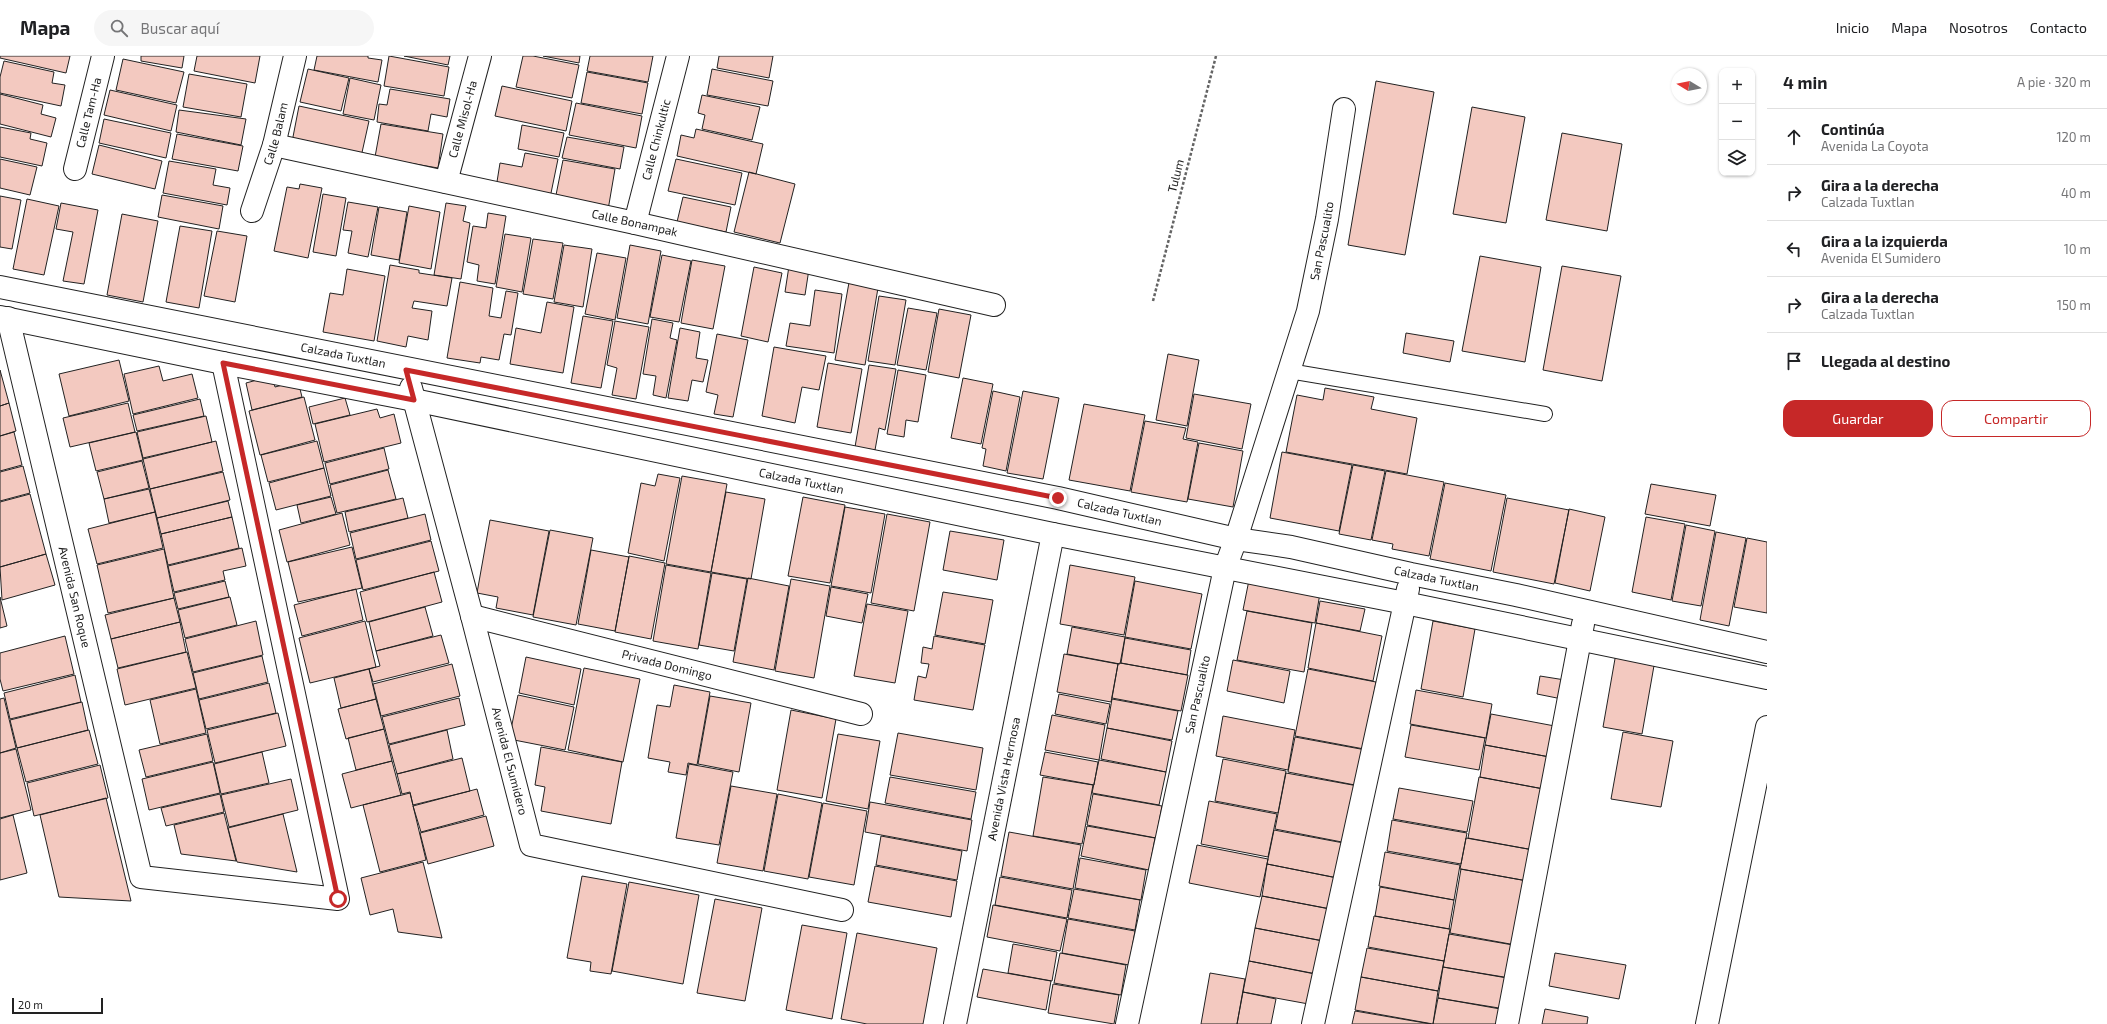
<!DOCTYPE html>
<html lang="es">
<meta charset="utf-8">
<style>
body{margin:0;font-family:"Exo 2",sans-serif;background:#f6f6f6;color:#202124}
.controls{position:absolute;right:12px;top:12px;display:grid;overflow:hidden;border-radius:8px;box-shadow:0 1px 3px #0004}
.controls button{width:36px;height:36px;display:grid;place-items:center;padding:0;border:0;border-bottom:1px solid #e0e0e0;background:#fff;color:#202124;font:20px sans-serif}
.compass{position:absolute;left:1671px;top:12px;width:36px;height:36px;border-radius:50%;background:#fff;box-shadow:0 1px 3px #0004;rotate:280deg}
.scale{position:absolute;left:12px;bottom:10px;width:91px;box-sizing:border-box;padding-left:4px;border:2px solid #222;border-top:0;font-size:11px;line-height:14px;white-space:nowrap;color:#222;-webkit-text-stroke:3px #fff;paint-order:stroke}
.stop{position:absolute;width:12px;height:12px;margin:-9px;border:3px solid #c62828;border-radius:50%;background:#fff}
.stop.end{background:#c62828;border-color:#fff;box-shadow:0 1px 4px #0008}
.list{margin:0;padding:0;list-style:none}
h2{display:flex;justify-content:space-between;align-items:center;height:52px;margin:0;padding:0 16px;font-size:17px}
h2 small{font-size:13px;font-weight:400;color:#757577}
.list li{display:grid;grid-template-columns:26px 1fr auto;gap:12px;align-items:center;box-sizing:border-box;height:56px;padding:0 16px;border-top:1px solid #e0e0e0}
.list b{display:block;font-size:15px;white-space:nowrap}
.list p{margin:0;font-size:13px;white-space:nowrap;color:#757577}
.list em{font-size:13px;font-style:normal;color:#757577}
.actions{display:flex;gap:8px;padding:12px 16px}
.actions a{flex:1;padding:9px 0;border:1px solid #c62828;border-radius:12px;text-align:center;font-size:14px;color:#c62828}
.actions .main{background:#c62828;color:#fff}
.icon{flex:none;width:22px;height:22px;fill:none;stroke:currentColor;stroke-width:2;stroke-linecap:round;stroke-linejoin:round}
.map{position:relative;flex:none;width:1767px;height:968px;overflow:hidden}
header{display:flex;align-items:center;gap:24px;box-sizing:border-box;height:56px;padding:0 20px;background:#fff;border-bottom:1px solid #e0e0e0}
header strong{font-size:19px}
nav{display:flex;gap:22px;margin-inline-start:auto;font-size:14px}
.search{width:280px;height:36px;background:#f6f6f6;display:flex;align-items:center;gap:10px;box-sizing:border-box;padding:0 14px;border-radius:22px;color:#757577;font-size:15px}
main{display:flex}
aside{flex:1;background:#fff}
.map>svg:first-child{display:block}
.building{fill:#f3c9c0;stroke:#222}
.lines{fill:none;stroke-linecap:round;stroke-linejoin:round}
.service-casing{stroke:#222;stroke-width:16}
.minor-casing{stroke:#222;stroke-width:24}
.path{stroke:#646464;stroke-width:2.5;stroke-dasharray:3 2;stroke-linecap:butt}
.service{stroke:#fff;stroke-width:14}
.minor{stroke:#fff;stroke-width:22}
.route{stroke:#c62828;stroke-width:5}
.labels{text-anchor:middle;stroke-width:3;stroke-linejoin:round;paint-order:stroke}
.street-label{font-size:12px;fill:#222;stroke:#fff}
</style>
<header>
<strong>Mapa</strong>
<div class="search"><svg class="icon" aria-label="search" viewBox="0 0 24 24"><circle cx="10" cy="10" r="6"/><path d="M15 15l6 6"/></svg>Buscar aquí</div>
<nav><a>Inicio</a><a>Mapa</a><a>Nosotros</a><a>Contacto</a></nav>
</header>
<main>
<div class="map">
<svg width="1767" height="968" viewBox="0 0 1767 968">
<rect width="100%" height="100%" fill="#fff"/>
<path class="building" d="M0 0H70L66 17 0 2Z
M141 0H184L182 12 141 5Z
M197 0H260L255 27 194 15Z
M317 0H368V2L382 4 378 26 314 14Z
M389 0 449 11 444 40 384 30Z
M404 0H450L448 9Z
M523 0H533L579 9 572 42 516 31Z
M543 0H580L579 7Z
M590 0H653L648 26 587 15Z
M719 0H773L769 22 717 12Z
M123 3 184 16 176 47 116 34Z
M4 5 54 16 52 27 65 29 61 50 0 37V21Z
M308 13 349 22 341 55 300 46Z
M712 13 773 25 768 50 707 39Z
M587 16 648 27 642 58 581 47Z
M189 18 247 28 241 61 183 51Z
M350 22 381 29 374 64 343 58Z
M1376 25 1434 36 1405 199 1348 189Z
M502 30 572 45 566 75 495 60Z
M390 33 450 43 447 61 431 58 428 75 377 66 379 48 387 49Z
M110 34 177 49 171 75 104 59Z
M0 38 43 49 41 58 56 62 51 81 0 68Z
M702 39 760 51 752 84 702 73 705 59 698 57Z
M576 47 642 60 636 92 569 79Z
M299 50 369 65 361 101 292 86Z
M1472 51 1525 61 1506 167 1453 158Z
M179 54 246 63 241 89 176 76Z
M104 63 171 77 166 102 99 87Z
M381 68 443 78 438 112 375 101Z
M522 69 564 77 559 101 518 93Z
M0 71 31 77 30 83 47 87 42 110 0 101Z
M696 73 763 88 756 118 677 100 681 79 694 82Z
M1562 77 1622 88 1607 175 1546 164Z
M177 78 243 90 238 115 172 103Z
M567 81 624 91 620 113 562 102Z
M99 89 162 105 155 133 92 118Z
M525 97 558 103 550 142 496 132 500 107 522 111Z
M0 103 37 111 30 139 0 132Z
M676 103 742 117 735 149 668 135Z
M563 104 615 113 608 154 555 144Z
M169 105 216 113 213 129 230 132 227 149 163 137Z
M749 116 795 128 780 187 734 176Z
M300 128 322 132 308 202 274 195 287 131 299 133Z
M323 138 346 142 336 200 313 196Z
M162 139 223 150 219 173 158 161Z
M0 140 21 144 12 193 0 191Z
M683 141 731 151 726 176 677 166Z
M27 143 59 150 44 219 13 213Z
M348 146 378 151 368 201 348 197 352 175 343 174Z
M61 147 98 154 84 228 63 225 73 176 56 173Z
M446 147 466 150 463 165 470 167 461 223 434 219Z
M409 150 440 156 431 213 399 207Z
M379 151 407 156 399 204 371 199Z
M488 157 506 160 495 228 477 225 479 209 467 206 473 170 486 172Z
M122 158 158 165 143 246 107 239Z
M180 170 212 175 199 252 166 246Z
M217 175 247 180 235 246 204 240Z
M505 178 531 182 522 236 496 231Z
M533 183 563 187 553 243 523 238Z
M564 189 592 193 583 251 554 246Z
M630 189 661 195 648 268 617 262Z
M597 197 626 202 615 264 585 258Z
M662 199 691 205 679 266 650 261Z
M1480 200 1541 211 1525 306 1462 295Z
M692 204 725 210 713 273 681 267Z
M390 209 419 214V217L452 222 447 250 414 245 412 252 432 255 428 284 408 280 406 291 377 285Z
M789 210 809 213 805 239 785 236Z
M1562 210 1621 220 1602 325 1543 314Z
M754 211 782 217 768 286 741 280Z
M347 213 385 220 374 285 323 276 330 237 343 239Z
M850 221 879 226 865 309 835 304Z
M460 226 493 232 489 260 501 262 506 235 518 237 511 279 504 278 499 304 481 301 480 307 447 302Z
M815 234 842 238 834 297 786 290 790 267 810 270Z
M879 240 906 244 895 309 868 305Z
M547 246 574 251 563 317 510 308 516 272 541 277Z
M908 252 937 257 926 314 897 309Z
M939 253 971 259 959 322 928 316Z
M583 260 613 265 601 332 571 327Z
M652 263 673 267 670 282 677 284 666 342 653 339 656 320 643 318Z
M615 265 649 271 636 343 612 339 617 312 607 309Z
M680 272 700 276 696 302 708 304 703 326 692 324 688 345 668 342Z
M1406 277 1454 285 1450 306 1403 297Z
M717 278 748 284 733 361 714 358 718 339 706 336Z
M774 291 826 300 819 334 802 331 795 367 762 360Z
M1168 298 1199 304 1187 370 1156 364Z
M119 304 129 345 69 360 59 318Z
M828 307 862 313 851 377 817 371Z
M869 309 896 313 885 374 879 372 875 394 855 391Z
M159 310 163 325 192 318 198 342 133 358 124 318Z
M0 314 9 347 0 350Z
M898 314 926 319 918 366 906 364 904 381 887 378Z
M272 320 275 331 298 325 302 341 252 354 246 327Z
M963 322 993 328 981 388 951 382Z
M1325 332 1374 341 1371 353 1417 362 1407 418 1286 396 1297 339 1323 344Z
M993 335 1020 341 1006 415 983 410 986 393 982 392Z
M1023 335 1059 342 1043 423 1007 417Z
M1194 338 1251 348 1242 393 1186 382Z
M304 341 315 384 260 399 249 355Z
M345 342 350 359 313 368 309 351Z
M200 343 204 360 137 375 133 359Z
M9 347 16 375 0 380V350Z
M128 347 135 376 70 391 63 362Z
M1084 348 1145 359 1130 435 1069 424Z
M377 353 380 362 394 358 401 387 324 406 315 368Z
M206 360 212 386 143 402 137 376Z
M1145 365 1186 372 1183 383 1198 386 1187 446 1131 436Z
M14 376 22 409 0 415V380Z
M136 376 143 404 96 415 89 387Z
M216 385 223 415 150 433 143 403Z
M317 385 324 412 268 426 261 399Z
M1199 387 1243 395 1233 451 1188 443Z
M384 392 389 413 330 428 325 407Z
M1282 396 1352 409 1339 475 1270 462Z
M142 405 149 432 104 443 97 416Z
M1353 409 1385 415 1371 484 1339 478Z
M23 410 30 437 0 445V416Z
M324 412 331 440 276 454 269 427Z
M388 414 396 443 337 457 330 429Z
M1386 415 1444 426 1429 500 1392 493 1393 488 1372 484Z
M223 416 230 444 157 462 150 433Z
M658 418 680 422 664 505 628 497 641 427 655 430Z
M682 420 727 428 711 516 666 508Z
M1445 427 1506 439 1491 515 1430 503Z
M1651 428 1716 439 1710 470 1645 458Z
M149 433 155 456 109 467 104 443Z
M726 436 765 443 751 523 711 516Z
M30 438 46 498 0 511V446Z
M331 441 336 458 301 467 297 449Z
M803 441 845 449 830 527 788 520Z
M403 442 408 462 349 476 345 456Z
M1507 442 1569 454 1554 528 1493 516Z
M228 445 232 461 161 478 157 462Z
M845 451 885 458 871 537 831 530Z
M1569 453 1605 461 1590 535 1555 527Z
M155 456 163 492 97 508 88 473Z
M342 457 350 489 287 506 279 474Z
M425 458 431 484 356 503 350 477Z
M887 458 930 466 914 555 871 547Z
M232 461 239 492 168 509 161 478Z
M1646 461 1685 468 1671 544 1632 536Z
M490 464 549 475 533 559 496 552 498 541 477 537Z
M1686 469 1715 475 1701 550 1672 545Z
M550 474 593 482 576 569 533 561Z
M950 475 1004 484 997 524 943 514Z
M1716 476 1746 482 1729 570 1700 564Z
M1747 482 1767 486V557L1734 551Z
M431 485 439 515 363 534 356 504Z
M352 491 362 532 298 546 288 506Z
M242 492 246 510 223 515 225 524 174 536 168 510Z
M164 493 174 542 108 557 97 509Z
M591 494 629 501 615 575 578 568Z
M46 498 55 529 2 544 0 511Z
M629 500 665 507 651 583 615 576Z
M666 509 711 517 698 593 653 585Z
M1070 509 1135 521 1124 579 1060 568Z
M434 516 442 546 367 566 360 536Z
M712 517 747 523 734 595 699 589Z
M748 522 789 530 774 614 733 606Z
M791 523 830 530 814 622 775 615Z
M1249 524 1320 537 1315 567 1243 554Z
M225 525 229 541 178 553 174 537Z
M1135 525 1202 538 1191 593 1125 581Z
M831 531 868 538 862 567 826 560Z
M356 533 363 564 302 580 294 549Z
M943 536 993 544 985 588 935 579Z
M0 541 7 570 0 572Z
M230 541 237 569 185 582 178 554Z
M174 542 180 566 111 583 105 559Z
M1320 545 1365 553 1360 575 1316 567Z
M867 548 908 555 895 627 854 620Z
M425 551 433 580 376 595 369 566Z
M1247 555 1312 567 1304 616 1237 604Z
M256 565 263 599 193 616 185 583Z
M365 565 376 611 310 627 299 582Z
M1433 565 1475 573 1463 641 1421 633Z
M180 566 186 596 118 612 111 583Z
M1316 567 1382 580 1373 625 1308 612Z
M1072 571 1125 581 1120 608 1067 598Z
M441 579 449 607 373 626 369 613 380 610 376 595Z
M65 580 74 618 3 635 0 623V597Z
M934 580 985 589 973 654 914 644 918 620 926 622 929 608 921 607 923 591 932 593Z
M1125 582 1191 594 1187 619 1121 607Z
M187 596 196 632 125 649 117 613Z
M1616 597 1655 604 1642 678 1603 671Z
M1064 598 1118 608 1111 646 1057 636Z
M262 600 268 626 199 643 193 617Z
M526 601 581 613 574 649 519 637Z
M1233 604 1290 615 1284 647 1227 635Z
M1120 607 1188 619 1181 655 1112 642 1118 608Z
M452 608 460 640 381 660 373 628Z
M584 612 640 623 623 706 568 694Z
M369 613 376 643 341 652 334 622Z
M1308 613 1376 626 1364 693 1295 680Z
M75 619 81 646 10 663 4 637Z
M1540 620 1565 624 1562 643 1537 638Z
M269 627 276 657 206 673 199 644Z
M674 629 710 636 697 709 688 707 686 719 668 716 670 706 648 702 657 649 670 651Z
M196 633 206 677 160 688 150 644Z
M1416 634 1492 648 1486 682 1410 668Z
M1059 638 1110 648 1106 668 1055 658Z
M518 639 574 651 565 694 509 683Z
M710 640 751 647 739 716 698 708Z
M4 642 16 692 0 697V643Z
M459 642 465 669 389 688 382 661Z
M376 643 384 673 346 683 338 653Z
M1112 643 1178 655 1172 684 1107 672Z
M82 646 88 674 17 692 10 664Z
M791 654 836 663 822 742 777 734Z
M278 657 286 690 215 707 207 674Z
M1491 658 1560 671 1555 702 1485 689Z
M1052 659 1105 669 1099 704 1045 694Z
M1223 660 1295 674 1288 714 1216 700Z
M1411 669 1485 682 1479 714 1405 701Z
M1107 672 1172 685 1166 716 1101 703Z
M384 673 392 705 356 714 348 682Z
M89 674 98 708 26 726 17 692Z
M447 674 453 703 397 718 389 689Z
M1623 676 1673 685 1661 751 1611 743Z
M898 677 983 692 976 734 890 719Z
M207 678 213 705 146 721 139 694Z
M838 678 880 685 868 753 826 745Z
M1295 681 1366 694 1360 730 1288 716Z
M1485 689 1555 702 1549 734 1480 721Z
M541 691 622 706 611 768 541 755 545 731 535 729Z
M16 693 31 754 0 762V697Z
M262 696 269 727 221 738 214 708Z
M1045 696 1098 706 1094 729 1040 719Z
M462 702 470 735 413 749 410 736 402 738 397 718Z
M1223 703 1286 715 1278 757 1215 745Z
M1099 704 1166 716 1159 749 1092 737Z
M392 705 401 739 351 752 342 718Z
M213 706 220 737 149 754 142 723Z
M689 708 733 716 719 789 676 782Z
M100 709 108 742 34 760 27 727Z
M1286 717 1358 730 1347 787 1275 773Z
M890 721 976 736 971 763 885 747Z
M1043 721 1093 729 1082 788 1033 780Z
M1479 721 1549 734 1539 795 1468 782Z
M291 723 298 754 229 771 221 739Z
M731 730 777 738 763 815 717 807Z
M1399 732 1473 745 1467 776 1393 763Z
M477 733 484 759 421 776 413 750Z
M410 737 426 804 380 816 363 749Z
M220 738 224 756 166 770 161 752Z
M778 738 822 747 808 823 764 815Z
M1093 738 1162 750 1156 782 1087 769Z
M106 742 131 845 59 841 40 759Z
M1209 745 1277 758 1268 801 1201 788Z
M870 746 972 764 967 795 865 776Z
M823 747 867 755 854 829 809 821Z
M224 757 236 805 181 798 174 769Z
M283 758 297 816 237 806 228 772Z
M13 759 27 817 0 824V763Z
M486 760 494 790 428 808 420 777Z
M1392 764 1467 777 1461 808 1387 795Z
M1087 770 1155 782 1149 814 1081 800Z
M1274 774 1349 788 1343 823 1267 808Z
M1009 776 1081 789 1073 833 1001 820Z
M881 780 962 795 957 824 876 809Z
M1466 782 1539 795 1533 826 1460 813Z
M1197 789 1268 803 1260 841 1189 827Z
M1385 796 1460 809 1454 844 1379 830Z
M1080 802 1146 814 1141 844 1075 832Z
M423 806 442 882 398 876 393 853 370 859 361 822Z
M1267 808 1342 823 1336 854 1262 840Z
M875 810 957 825 951 861 868 846Z
M1461 813 1533 826 1521 890 1450 877Z
M582 820 627 828 611 918 590 915 591 906 567 902Z
M1000 821 1072 834 1067 862 995 849Z
M629 826 699 839 683 928 612 915Z
M1380 831 1454 844 1449 873 1375 860Z
M1074 833 1140 844 1135 874 1068 862Z
M1262 840 1335 854 1329 886 1255 872Z
M715 843 762 852 745 945 697 937Z
M993 849 1067 863 1060 895 987 881Z
M1374 860 1450 873 1444 905 1368 891Z
M1068 863 1135 875 1129 909 1062 897Z
M802 869 847 877 832 963 786 954Z
M1255 872 1328 886 1322 919 1249 905Z
M857 877 937 892 923 968H867L841 963Z
M1449 878 1519 890 1513 923 1443 911Z
M1013 888 1057 896 1052 925 1008 917Z
M1367 892 1444 905 1438 935 1361 921Z
M1060 897 1126 909 1121 939 1054 927Z
M1555 897 1626 909 1619 943 1549 930Z
M1249 905 1320 919 1314 949 1243 936Z
M1443 911 1510 922 1505 953 1438 942Z
M983 913 1051 925 1046 954 977 941Z
M1210 917 1245 923 1237 968H1201Z
M1361 921 1438 935 1433 968 1355 954Z
M1053 928 1119 939 1114 968 1048 957Z
M1243 936 1276 943 1271 968H1237Z
M1438 942 1506 954 1504 968H1433Z
M1545 953 1588 961 1587 968H1542Z
M1355 955 1431 968H1352Z"/>
<g class="lines">
<defs>
<path id="service" d="M1289 315 1545 358"/>
<g id="minor">
<path id="s1" d="M274 89 635 167 994 249"/>
<path id="s2" d="M75 113 103 0"/>
<path id="s3" d="M446 126 480 0"/>
<path id="s4" d="M252 155 274 89 295 0"/>
<path id="s5" d="M635 167 678 0"/>
<path id="s6" d="M0 231 1058 442 1236 483 1291 491 1411 518 1516 539 1767 596"/>
<path id="s7" d="M0 261 223 307 414 344 1053 478 1405 547 1767 622"/>
<path id="s8" d="M8 262 141 821 338 843 223 307"/>
<path id="s9" d="M411 332 472 560 531 789 842 854"/>
<path id="s10" d="M472 560 861 658"/>
<path id="s11" d="M955 968 1053 478"/>
<path id="s12" d="M1127 968 1225 512 1236 483 1308 255 1327 163 1344 53"/>
<path d="M1313 968 1408 533"/>
<path d="M1507 968 1583 568"/>
<path d="M1707 968 1767 671"/>
</g>
</defs>
<use href="#service" class="service-casing"/>
<use href="#minor" class="minor-casing"/>
<path class="path" d="M1153 245 1216 0"/>
<use href="#service" class="service"/>
<use href="#minor" class="minor"/>
</g>
<g class="lines">
<path class="route" d="M338 843 223 307 414 344 406 314 1058 442"/>
</g>
<g class="labels">
<g class="street-label">
<text dy="4" stroke="none"><textPath href="#s2" startOffset="58">Calle Tam-Ha</textPath></text>
<text dy="4" stroke="none"><textPath href="#s3" startOffset="65">Calle Misol-Ha</textPath></text>
<text dy="4" stroke="none"><textPath href="#s4" startOffset="81">Calle Balam</textPath></text>
<text dy="4" stroke="none"><textPath href="#s5" startOffset="86">Calle Chinkultic</textPath></text>
<text transform="translate(1176 120) rotate(-76)" y="4">Tulum</text>
<text dy="4" stroke="none"><textPath href="#s1" startOffset="369">Calle Bonampak</textPath></text>
<text dy="4" stroke="none"><textPath href="#s12" startOffset="808">San Pascualito</textPath></text>
<text dy="4" stroke="none"><textPath href="#s6" startOffset="350">Calzada Tuxtlan</textPath></text>
<text dy="4" stroke="none"><textPath href="#s7" startOffset="818">Calzada Tuxtlan</textPath></text>
<text dy="4" stroke="none"><textPath href="#s6" startOffset="1142">Calzada Tuxtlan</textPath></text>
<text dy="4" stroke="none"><textPath href="#s6" startOffset="1466">Calzada Tuxtlan</textPath></text>
<text dy="4" stroke="none"><textPath href="#s8" startOffset="287">Avenida San Roque</textPath></text>
<text dy="4" stroke="none"><textPath href="#s10" startOffset="201">Privada Domingo</textPath></text>
<text dy="4" stroke="none"><textPath href="#s12" startOffset="337">San Pascualito</textPath></text>
<text dy="4" stroke="none"><textPath href="#s9" startOffset="386">Avenida El Sumidero</textPath></text>
<text dy="4" stroke="none"><textPath href="#s11" startOffset="250">Avenida Vista Hermosa</textPath></text>
</g>
</g>
</svg>
<div class="controls">
<button>+</button>
<button>−</button>
<button><svg class="icon" aria-label="layers" viewBox="0 0 24 24"><path d="M12 4l9 5-9 5-9-5zM3 14l9 5 9-5"/></svg></button>
</div>
<svg class="compass" viewBox="-18 -18 36 36"><path d="M0-13l5 13h-10z" fill="#e53935"/><path d="M0 13l5-13h-10z" fill="#757577"/></svg>
<div class="scale">20 m</div>
<div class="stop" style="left:338px;top:843px"></div>
<div class="stop end" style="left:1058px;top:442px"></div>
</div>
<aside>
<h2>4 min<small>A pie · 320 m</small></h2>
<ul class="list">
<li><svg class="icon" aria-label="ahead" viewBox="0 0 24 24"><path d="M12 20V5M6 11l6-6 6 6"/></svg><div><b>Continúa</b><p>Avenida La Coyota</p></div><em>120 m</em></li>
<li><svg class="icon" aria-label="right" viewBox="0 0 24 24"><path d="M7 20v-9h11M14 6l5 5-5 5"/></svg><div><b>Gira a la derecha</b><p>Calzada Tuxtlan</p></div><em>40 m</em></li>
<li><svg class="icon" aria-label="left" viewBox="0 0 24 24"><path d="M17 20v-9H6M10 6l-5 5 5 5"/></svg><div><b>Gira a la izquierda</b><p>Avenida El Sumidero</p></div><em>10 m</em></li>
<li><svg class="icon" aria-label="right" viewBox="0 0 24 24"><path d="M7 20v-9h11M14 6l5 5-5 5"/></svg><div><b>Gira a la derecha</b><p>Calzada Tuxtlan</p></div><em>150 m</em></li>
<li><svg class="icon" aria-label="arrive" viewBox="0 0 24 24"><path d="M6 21V4h12l-3 4 3 4H6"/></svg><div><b>Llegada al destino</b></div></li>
</ul>
<div class="actions"><a class="main">Guardar</a><a>Compartir</a></div>
</aside>
</main>
